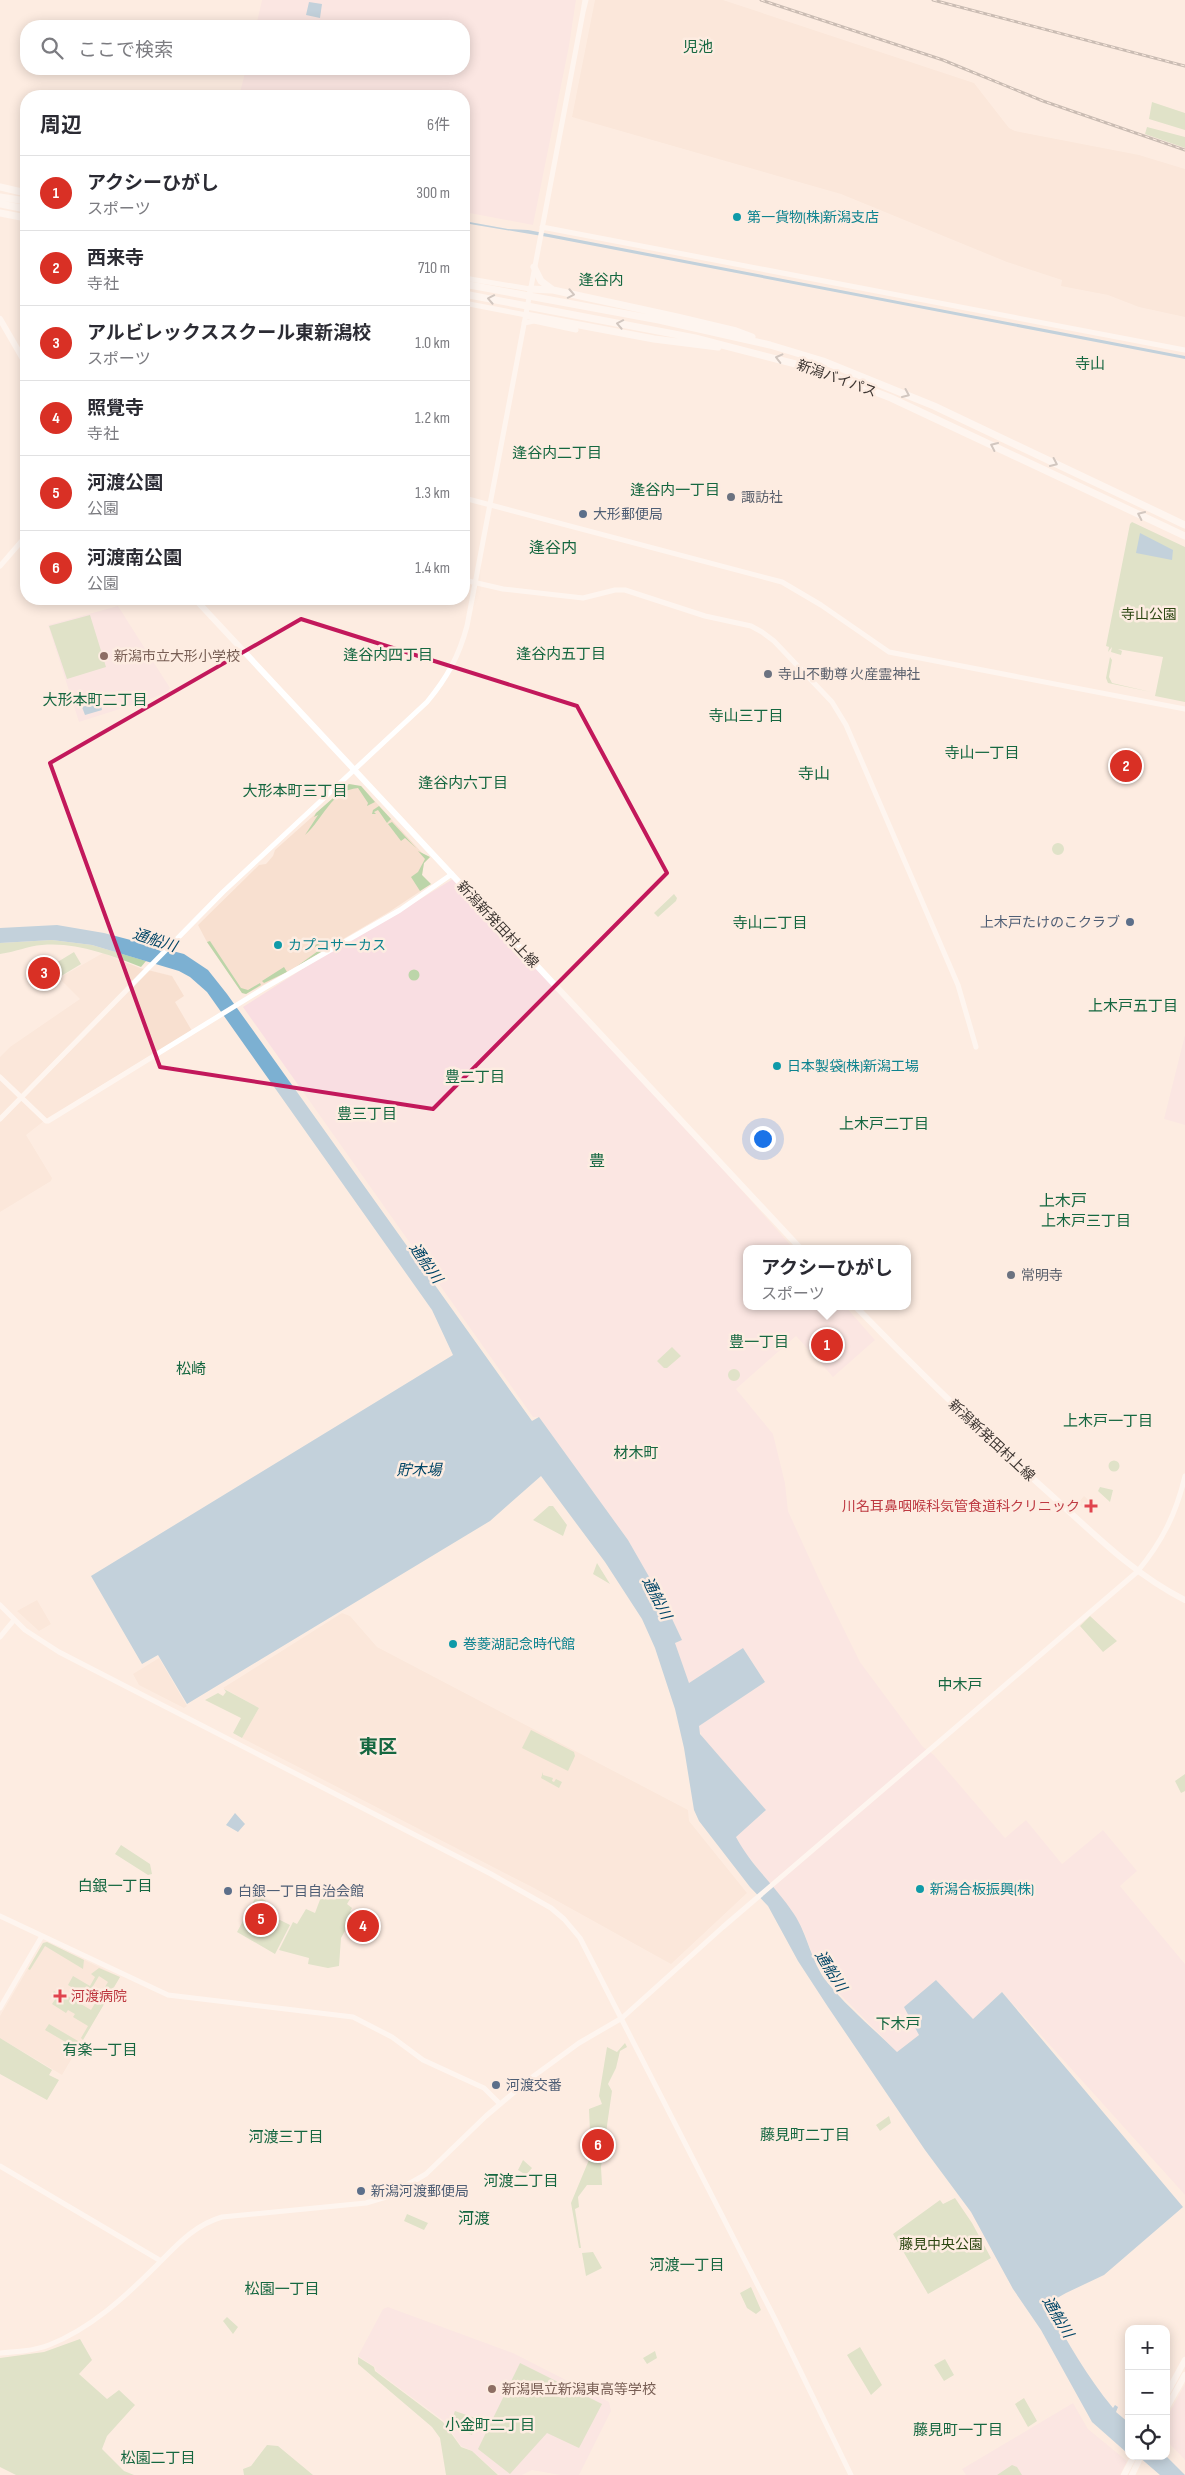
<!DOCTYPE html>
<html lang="ja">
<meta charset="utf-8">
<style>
body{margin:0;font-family:"Sofia Sans Condensed","Noto Sans JP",sans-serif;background:#f7f7f7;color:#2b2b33}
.controls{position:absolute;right:15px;bottom:15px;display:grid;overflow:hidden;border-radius:10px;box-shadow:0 2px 12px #0003}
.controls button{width:45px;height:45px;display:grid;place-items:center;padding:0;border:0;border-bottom:1px solid #e1e1e2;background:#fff;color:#2b2b33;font:25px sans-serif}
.you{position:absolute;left:762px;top:1138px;width:18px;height:18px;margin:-12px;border:4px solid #fff;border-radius:50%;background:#1a73e8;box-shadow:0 0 0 8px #1a73e833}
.badge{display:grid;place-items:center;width:32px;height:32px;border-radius:50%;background:#d93025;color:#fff;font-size:16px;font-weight:700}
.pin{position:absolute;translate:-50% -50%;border:2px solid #fff;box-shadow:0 1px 5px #0006}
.popup{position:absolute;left:743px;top:1245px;width:168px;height:65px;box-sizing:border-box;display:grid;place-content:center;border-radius:10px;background:#fff;filter:drop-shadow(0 1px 4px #0005);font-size:16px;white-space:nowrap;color:#7c7c81}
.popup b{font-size:19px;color:#2b2b33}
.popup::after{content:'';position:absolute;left:50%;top:100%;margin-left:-10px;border:10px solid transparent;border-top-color:#fff}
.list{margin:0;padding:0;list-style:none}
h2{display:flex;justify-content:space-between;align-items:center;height:65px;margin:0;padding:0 20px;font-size:21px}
h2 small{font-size:16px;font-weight:400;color:#7c7c81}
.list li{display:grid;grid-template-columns:32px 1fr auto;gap:15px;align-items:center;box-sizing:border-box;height:75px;padding:0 20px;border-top:1px solid #e1e1e2}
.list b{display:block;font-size:19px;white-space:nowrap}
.list p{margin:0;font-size:16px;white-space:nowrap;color:#7c7c81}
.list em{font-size:16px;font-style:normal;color:#7c7c81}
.icon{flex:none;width:28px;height:28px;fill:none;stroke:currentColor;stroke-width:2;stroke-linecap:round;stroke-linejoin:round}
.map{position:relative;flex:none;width:1185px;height:2475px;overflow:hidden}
.search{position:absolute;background:#fff;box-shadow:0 2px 12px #0003;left:20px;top:20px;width:450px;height:55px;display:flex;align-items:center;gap:12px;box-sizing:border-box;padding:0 18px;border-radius:20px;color:#7c7c81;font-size:19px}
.panel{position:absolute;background:#fff;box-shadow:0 2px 12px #0003;left:20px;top:90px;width:450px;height:515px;border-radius:20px}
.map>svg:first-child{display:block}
.built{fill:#f8e0d0}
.industrial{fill:#f9dee2}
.education{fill:#f8dee2}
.green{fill:#bcd5a9}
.water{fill:#7cb0d2}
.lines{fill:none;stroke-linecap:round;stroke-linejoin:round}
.minor{stroke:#fff;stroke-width:5}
.major{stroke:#fff;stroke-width:6}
.highway{stroke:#fff;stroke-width:7}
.rail-casing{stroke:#8c817a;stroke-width:3}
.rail{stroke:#fdece1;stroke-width:1;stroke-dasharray:4;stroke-linecap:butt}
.oneway{stroke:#9e9a98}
.marked{fill:none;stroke:#c2185b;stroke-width:4;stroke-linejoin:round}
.culture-dot{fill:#0f9aa8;stroke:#fdece1;stroke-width:2}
.worship-dot{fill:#6b7280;stroke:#fdece1;stroke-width:2}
.service-dot{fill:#5c6f8a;stroke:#fdece1;stroke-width:2}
.education-dot{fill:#8d6e63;stroke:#fdece1;stroke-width:2}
.health-dot{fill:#e0444e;stroke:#fdece1;stroke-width:2}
.labels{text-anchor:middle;stroke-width:5;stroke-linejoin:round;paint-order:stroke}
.culture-label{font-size:14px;fill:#0d838f;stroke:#fdece1;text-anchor:start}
.street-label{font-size:14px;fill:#3c3531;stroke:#fdece1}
.worship-label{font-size:14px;fill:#5b616d;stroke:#fdece1;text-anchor:start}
.service-label{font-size:14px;fill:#4e5e75;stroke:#fdece1;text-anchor:start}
.park-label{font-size:14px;fill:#2d4713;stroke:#fdece1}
.education-label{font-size:14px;fill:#785e54;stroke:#fdece1;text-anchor:start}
.health-label{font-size:14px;fill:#be3a42;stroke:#fdece1;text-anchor:end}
.neighbourhood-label{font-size:15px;fill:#156740;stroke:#fdece1}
.water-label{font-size:15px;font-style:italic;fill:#004566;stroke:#fdece1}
.quarter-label{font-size:16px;fill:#156740;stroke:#fdece1}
.district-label{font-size:19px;font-weight:bold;fill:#156740;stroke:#fdece1}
</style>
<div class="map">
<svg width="1185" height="2475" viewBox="0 0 1185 2475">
<rect width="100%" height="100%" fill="#fdece1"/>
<path class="built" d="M595 0H723L974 83 1009 128 1015 131 1139 155 1185 169V317L1139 307 1108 295 1061 286 1062 280 1007 262 841 194 572 117Z
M349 784 361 786 424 855 430 857 424 863 422 875 431 884 389 912 287 972 246 994 242 993 207 942 198 925 259 865 266 864 273 856 275 850Z
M103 953 140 968 172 976 184 996 175 1002 192 1031 49 1117 26 1135 52 1178 51 1181 0 1212V1057L10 1047 80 999 59 978Z
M1084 1496 1096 1507 1091 1514 1087 1510 1089 1507 1086 1505 1083 1508 1078 1503Z
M37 1600 51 1624 39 1631 17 1611Z
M342 1613 350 1616 377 1647 688 1810 689 1821 747 1893 671 1964 534 1888 242 1738 259 1708 223 1688Z
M159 1658 187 1706 184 1708 139 1685 133 1674Z
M47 1942 120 1977 62 2075 0 2038V2016L43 1943Z"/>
<path class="industrial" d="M262 0H576L569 46 533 225 464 212V96H239L246 69H464V26H256Z
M453 879 706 1150 794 1249H747V1306H845L875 1340 833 1377 796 1336 736 1389 773 1434 785 1483 788 1511 819 1579 860 1662 923 1747 934 1755 1005 1838 1026 1820 1062 1864 1103 1830 1137 1871 1120 1886 1185 1964V2195L1002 1992 973 2019 936 1980 919 2035 897 2052 827 1981 814 1959 804 1932 794 1914 743 1850 736 1836 766 1810 702 1737 698 1726 765 1682 743 1648 689 1683 675 1643 682 1640 668 1610 628 1540 539 1417H533L243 1007 329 952 378 925Z
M1185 2384V2460L1166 2440V2419Z"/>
<path class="education" d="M118 606 170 688 167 692 148 700 79 722 48 625Z
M1185 1035V1125L1164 1119Z
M388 2307 513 2353 609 2402 611 2411 579 2475H560L532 2470 522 2475H499L472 2451 461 2446 444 2421 376 2371 375 2367 358 2356 383 2309Z
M1073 2403 1088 2429 1127 2461 1120 2475H966L962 2469Z"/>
<path class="green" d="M1152 102 1185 113V130L1149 119Z
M1147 127 1185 137V148L1145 134Z
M1132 522 1185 547V702L1155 696 1163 657 1118 649 1122 651 1121 655 1111 652 1112 647 1108 652 1109 647 1106 646 1130 524Z
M90 615 106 667 67 679 49 626Z
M1110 657 1112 660 1109 677 1112 683 1151 692 1108 683 1106 678Z
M349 784 361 786 375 802 367 806 368 803 358 788C331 790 323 820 305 835L318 815 314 817 316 813Z
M379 806 391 819 387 823 378 810 374 812 376 814H372L373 810Z
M392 822 416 848 405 838 401 841 388 824Z
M1052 849a6 6 0 1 1 12 0a6 6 0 1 1-12 0Z
M418 851 430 857 424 863 422 875 431 884 420 891 411 877 418 872 425 859Z
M674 894 677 898 676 901 658 917 654 913Z
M308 928 322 949 321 952 296 967 318 951 315 946 318 943Z
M52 940 92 945 146 961 141 967C109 955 77 942 42 945 28 946 15 952 0 954V943Z
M210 941 241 988 248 990 260 983 261 985 246 994 242 993 207 942Z
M74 952 81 964 58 978 51 966Z
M284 967 287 972 264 983 262 981Z
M408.5 975a5.5 5.5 0 1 1 11 0a5.5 5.5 0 1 1-11 0Z
M672 1347 681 1356 667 1368H664L657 1361Z
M728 1375a6 6 0 1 1 12 0a6 6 0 1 1-12 0Z
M1108.5 1466a5.5 5.5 0 1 1 11 0a5.5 5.5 0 1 1-11 0Z
M1100 1487 1113 1490 1110 1502 1098 1491Z
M549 1506H553L567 1525 563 1536 533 1520Z
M597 1563 610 1584 593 1574Z
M1090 1616 1117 1641 1103 1652 1080 1626Z
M224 1689 259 1708 242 1738 233 1733 241 1718 205 1700 218 1693 223 1696 226 1692Z
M531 1730 574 1752 575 1756 568 1771 522 1748Z
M543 1772V1775L553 1778 552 1781 554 1782 556 1779 562 1782 559 1788 541 1778Z
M1185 1774V1791L1181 1793 1175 1781Z
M121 1845 150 1864 152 1874 148 1875 115 1854Z
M350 1885 356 1889 347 1904 352 1908 350 1911 354 1915 341 1938 339 1966 328 1968 308 1964 309 1958 279 1950 293 1922 297 1924 306 1909 315 1913 321 1897V1889L341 1899Z
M257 1895 266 1901V1913L290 1925 275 1954 237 1932Z
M47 1942 84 1960 83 1969 45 1946 30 1970 28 1969 43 1943Z
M99 1968 120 1977 83 2040 81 2038 88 2026 73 2017 75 2014 68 2010 66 2013 52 2004 56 1998 52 1995 54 1991 57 1993 59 1991 91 2010 108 1982 99 1976 87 1996 68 1985 73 1976 90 1986 95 1977 91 1974Z
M49 2024 78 2041 74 2047 45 2030Z
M0 2038 52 2070 49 2075 59 2080 47 2100 0 2074Z
M625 2043 627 2047 620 2051 616 2068 608 2084 612 2091 601 2167 602 2185H587L578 2197 579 2207 575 2209 581 2248H579L571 2203 591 2155 589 2109 602 2104 599 2096 607 2047 617 2052Z
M889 2116 891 2123 880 2131 876 2125Z
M523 2160 532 2168 526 2175 518 2170Z
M955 2198 972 2223 991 2258 928 2294 893 2234 940 2200 943 2204Z
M407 2214 428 2223 424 2230 404 2221Z
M593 2252 602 2268 586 2276 582 2253Z
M751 2287 761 2310 756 2314 747 2308 740 2293Z
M227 2317 238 2327 233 2334 223 2321Z
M80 2339 92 2360 79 2374 107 2399 119 2390 135 2405 107 2436 102 2449 124 2471 134 2475H16L0 2467V2358L44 2352Z
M860 2347 882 2385 871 2395 847 2355Z
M655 2351 657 2358 647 2364 643 2358Z
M358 2357 374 2367 375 2371 443 2422 461 2447 472 2451 498 2475H446L440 2438 432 2427 358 2364Z
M945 2359 954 2375 944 2381 934 2365Z
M520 2363 602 2404 579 2448 547 2433 510 2474 478 2449Z
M1024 2398 1037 2421 1028 2427 1015 2404Z
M455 2411 478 2419 472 2435 449 2427Z
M267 2445 278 2446 313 2475H244L243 2469 251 2466Z
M1012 2465 1017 2467 1022 2475H997Z"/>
<path class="water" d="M309 2 322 4 320 18 306 15Z
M464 221 508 229 528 230 1185 356V359L548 237 464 223Z
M1140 533 1173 550 1172 560 1136 553Z
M100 701 102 710 85 715 82 707Z
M57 925 104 933 184 954 208 970 227 994 532 1421 539 1417 628 1540 667 1608 682 1640 675 1643 689 1683 743 1648 765 1682 699 1726 700 1734 766 1810 736 1837C752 1867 775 1885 794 1914 808 1935 811 1962 827 1982 847 2007 874 2029 897 2052L919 2035 904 2007 936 1980 973 2019 1002 1992 1183 2207 1104 2275 1066 2293 1050 2302 1048 2308C1068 2342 1087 2377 1113 2408L1115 2405 1118 2407 1116 2412 1129 2423V2448L1126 2452 1092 2422 1041 2330 1013 2289 971 2212 925 2150 828 2007 798 1961 768 1906 750 1887 699 1821 694 1810 684 1748 675 1709 655 1648 642 1619 605 1562 541 1476 490 1521 187 1704 158 1655 142 1664 91 1576 453 1355 432 1310 207 992 190 977 179 971 92 945 52 940 0 943V928Z
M235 1813 245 1824 238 1832 226 1825Z
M1138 2456H1166L1185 2475H1160Z"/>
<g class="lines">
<path class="minor" d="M585 0 583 12 586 0
M542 227 1185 350
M464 278 530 289
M464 303 526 315
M524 323 534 321 576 330
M464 498 782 582 821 605 889 652 1185 709
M0 566 26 536
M464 580 503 589 583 598 615 590H625L705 616 751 626 762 632 774 641 832 702 846 725 958 985 976 1047
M0 1077 46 1121H48L266 987 400 910 452 874
M0 1119 223 892 427 702C447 678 459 656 467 626L583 12
M0 1605 25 1630 59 1652 491 1874 551 1908 564 1919 580 1938 775 2319 851 2475
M0 1637 14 1620
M0 1916 168 1995 353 2017 392 2037 423 2060 484 2088 500 2104
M0 2008 42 1936
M0 2166 161 2261
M0 2353C16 2352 33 2351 49 2345 90 2329 125 2297 156 2266 176 2246 194 2225 222 2217L366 2203 386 2197 426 2174 486 2116 531 2078 579 2043 622 2018 723 1927 1137 1572C1162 1542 1176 1514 1185 1476"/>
<path class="major" d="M0 319 26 364
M195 599 801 1249
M855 1306C917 1370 982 1433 1049 1493 1092 1532 1133 1574 1185 1600
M1166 2395 1185 2360
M1166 2409 1185 2375
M1124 2475 1134 2456
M1132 2475 1141 2456"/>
<path class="highway" d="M0 187 26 193
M0 197 26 201
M0 204 26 209
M0 213 26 218
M534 267 541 281 553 290 677 317 736 331 752 337
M464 284 659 320 770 345 823 361 934 406 1185 525
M530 289 552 290
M464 294 695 338 819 370 891 398 1185 536
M526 315 654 339 718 347"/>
<defs>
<path id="rail" d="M761 0 943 60 1043 101 1185 150
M933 0 1185 66"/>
</defs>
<use href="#rail" class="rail-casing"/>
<use href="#rail" class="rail"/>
</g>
<defs><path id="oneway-chevron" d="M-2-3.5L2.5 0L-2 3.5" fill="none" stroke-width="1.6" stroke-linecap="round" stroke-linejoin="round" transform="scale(1.25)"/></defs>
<g class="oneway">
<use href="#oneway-chevron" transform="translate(571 294) rotate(11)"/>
<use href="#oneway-chevron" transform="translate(491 299) rotate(-169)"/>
<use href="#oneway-chevron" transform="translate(620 324) rotate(-169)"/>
<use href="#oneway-chevron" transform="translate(779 358) rotate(-166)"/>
<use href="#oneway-chevron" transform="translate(906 394) rotate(24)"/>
<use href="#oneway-chevron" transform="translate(994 446) rotate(-155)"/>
<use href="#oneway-chevron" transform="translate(1054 463) rotate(25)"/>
<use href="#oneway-chevron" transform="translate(1141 515) rotate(-155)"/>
</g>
<path d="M0 0H1185V2475H0ZM301 619 577 706 667 873 433 1109 160 1067 50 763Z" fill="#fdece1" fill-opacity=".55" fill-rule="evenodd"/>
<path class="marked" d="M301 619 577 706 667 873 433 1109 160 1067 50 763Z"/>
<g class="culture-dot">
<circle cx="737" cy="217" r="5"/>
<circle cx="278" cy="945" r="5"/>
<circle cx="777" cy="1066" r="5"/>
<circle cx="453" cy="1644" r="5"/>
<circle cx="920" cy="1889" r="5"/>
</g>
<g class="worship-dot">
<circle cx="731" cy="497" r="5"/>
<circle cx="768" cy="674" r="5"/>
<circle cx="1011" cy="1275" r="5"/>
</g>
<g class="service-dot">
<circle cx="583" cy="514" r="5"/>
<circle cx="1130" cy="922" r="5"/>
<circle cx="228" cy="1891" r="5"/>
<circle cx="496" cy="2085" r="5"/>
<circle cx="361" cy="2191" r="5"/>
</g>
<g class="education-dot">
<circle cx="104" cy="656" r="5"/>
<circle cx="492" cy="2389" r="5"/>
</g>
<g class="health-dot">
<path d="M1088.5 1498.5h5v5h5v5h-5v5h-5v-5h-5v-5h5z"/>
<path d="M57.5 1988.5h5v5h5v5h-5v5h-5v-5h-5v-5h5z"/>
</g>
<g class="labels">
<g class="culture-label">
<text x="747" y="222">第一貨物(株)新潟支店</text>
<text x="288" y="950">カプコサーカス</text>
<text x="787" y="1071">日本製袋(株)新潟工場</text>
<text x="463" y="1649">巻菱湖記念時代館</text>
<text x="930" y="1894">新潟合板振興(株)</text>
</g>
<g class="street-label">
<text transform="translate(837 378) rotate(20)" y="5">新潟バイパス</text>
<text transform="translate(498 924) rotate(47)" y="5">新潟新発田村上線</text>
<text transform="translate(992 1440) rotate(43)" y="5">新潟新発田村上線</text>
</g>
<g class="worship-label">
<text x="741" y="502">諏訪社</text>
<text x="778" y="679">寺山不動尊 火産霊神社</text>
<text x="1021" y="1280">常明寺</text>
</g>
<g class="service-label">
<text x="593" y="519">大形郵便局</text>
<text x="1120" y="927" text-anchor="end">上木戸たけのこクラブ</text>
<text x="238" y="1896">白銀一丁目自治会館</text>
<text x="506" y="2090">河渡交番</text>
<text x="371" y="2196">新潟河渡郵便局</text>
</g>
<g class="park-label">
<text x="1149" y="619">寺山公園</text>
<text x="941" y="2249">藤見中央公園</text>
</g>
<g class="education-label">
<text x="114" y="661">新潟市立大形小学校</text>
<text x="502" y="2394">新潟県立新潟東高等学校</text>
</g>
<g class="health-label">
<text x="1080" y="1511">川名耳鼻咽喉科気管食道科クリニック</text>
<text x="71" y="2001" text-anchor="start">河渡病院</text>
</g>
<g class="neighbourhood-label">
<text x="698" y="52">児池</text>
<text x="601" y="285">逢谷内</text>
<text x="1090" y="369">寺山</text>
<text x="557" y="458">逢谷内二丁目</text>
<text x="675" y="495">逢谷内一丁目</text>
<text x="561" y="659">逢谷内五丁目</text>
<text x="388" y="660">逢谷内四丁目</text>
<text x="95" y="705">大形本町二丁目</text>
<text x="746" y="721">寺山三丁目</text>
<text x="982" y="758">寺山一丁目</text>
<text x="463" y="788">逢谷内六丁目</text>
<text x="295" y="796">大形本町三丁目</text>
<text x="770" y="928">寺山二丁目</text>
<text x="1133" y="1011">上木戸五丁目</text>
<text x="475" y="1082">豊二丁目</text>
<text x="367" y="1119">豊三丁目</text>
<text x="884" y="1129">上木戸二丁目</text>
<text x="1086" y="1226">上木戸三丁目</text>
<text x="759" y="1347">豊一丁目</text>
<text x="191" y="1374">松崎</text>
<text x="1108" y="1426">上木戸一丁目</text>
<text x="636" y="1458">材木町</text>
<text x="960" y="1690">中木戸</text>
<text x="115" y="1891">白銀一丁目</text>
<text x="898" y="2029">下木戸</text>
<text x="100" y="2055">有楽一丁目</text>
<text x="805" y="2140">藤見町二丁目</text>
<text x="286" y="2142">河渡三丁目</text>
<text x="521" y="2186">河渡二丁目</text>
<text x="687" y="2270">河渡一丁目</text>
<text x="282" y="2294">松園一丁目</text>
<text x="490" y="2430">小金町二丁目</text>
<text x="958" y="2435">藤見町一丁目</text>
<text x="158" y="2463">松園二丁目</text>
</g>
<g class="water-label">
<text transform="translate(155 940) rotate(18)" y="5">通船川</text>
<text transform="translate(426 1263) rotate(55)" y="5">通船川</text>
<text x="419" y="1475">貯木場</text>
<text transform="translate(657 1598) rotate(63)" y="5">通船川</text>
<text transform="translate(831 1971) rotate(58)" y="5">通船川</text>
<text transform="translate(1058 2317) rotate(59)" y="5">通船川</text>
</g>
<g class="quarter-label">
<text x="553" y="553">逢谷内</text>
<text x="814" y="779">寺山</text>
<text x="597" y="1166">豊</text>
<text x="1063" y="1206">上木戸</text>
<text x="474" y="2224">河渡</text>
</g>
<g class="district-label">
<text x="378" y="1753">東区</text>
</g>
</g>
</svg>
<div class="controls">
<button>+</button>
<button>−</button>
<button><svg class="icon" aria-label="locate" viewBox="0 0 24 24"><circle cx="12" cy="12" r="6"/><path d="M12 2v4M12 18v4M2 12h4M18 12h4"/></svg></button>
</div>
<div class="you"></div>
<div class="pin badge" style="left:827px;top:1345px">1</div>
<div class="popup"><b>アクシーひがし</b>スポーツ</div>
<div class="pin badge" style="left:1126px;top:766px">2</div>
<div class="pin badge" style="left:44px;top:973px">3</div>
<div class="pin badge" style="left:363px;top:1926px">4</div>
<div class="pin badge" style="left:261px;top:1919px">5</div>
<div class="pin badge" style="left:598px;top:2145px">6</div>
<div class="search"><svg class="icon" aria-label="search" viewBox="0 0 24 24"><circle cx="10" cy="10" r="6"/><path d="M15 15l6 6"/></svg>ここで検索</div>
<section class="panel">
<h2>周辺<small>6件</small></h2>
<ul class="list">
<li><span class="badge">1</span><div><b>アクシーひがし</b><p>スポーツ</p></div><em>300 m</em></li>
<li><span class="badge">2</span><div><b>西来寺</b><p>寺社</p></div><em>710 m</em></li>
<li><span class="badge">3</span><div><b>アルビレックススクール東新潟校</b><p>スポーツ</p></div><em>1.0 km</em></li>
<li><span class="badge">4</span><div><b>照覺寺</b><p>寺社</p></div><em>1.2 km</em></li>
<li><span class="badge">5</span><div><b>河渡公園</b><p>公園</p></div><em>1.3 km</em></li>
<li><span class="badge">6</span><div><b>河渡南公園</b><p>公園</p></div><em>1.4 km</em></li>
</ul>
</section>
</div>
